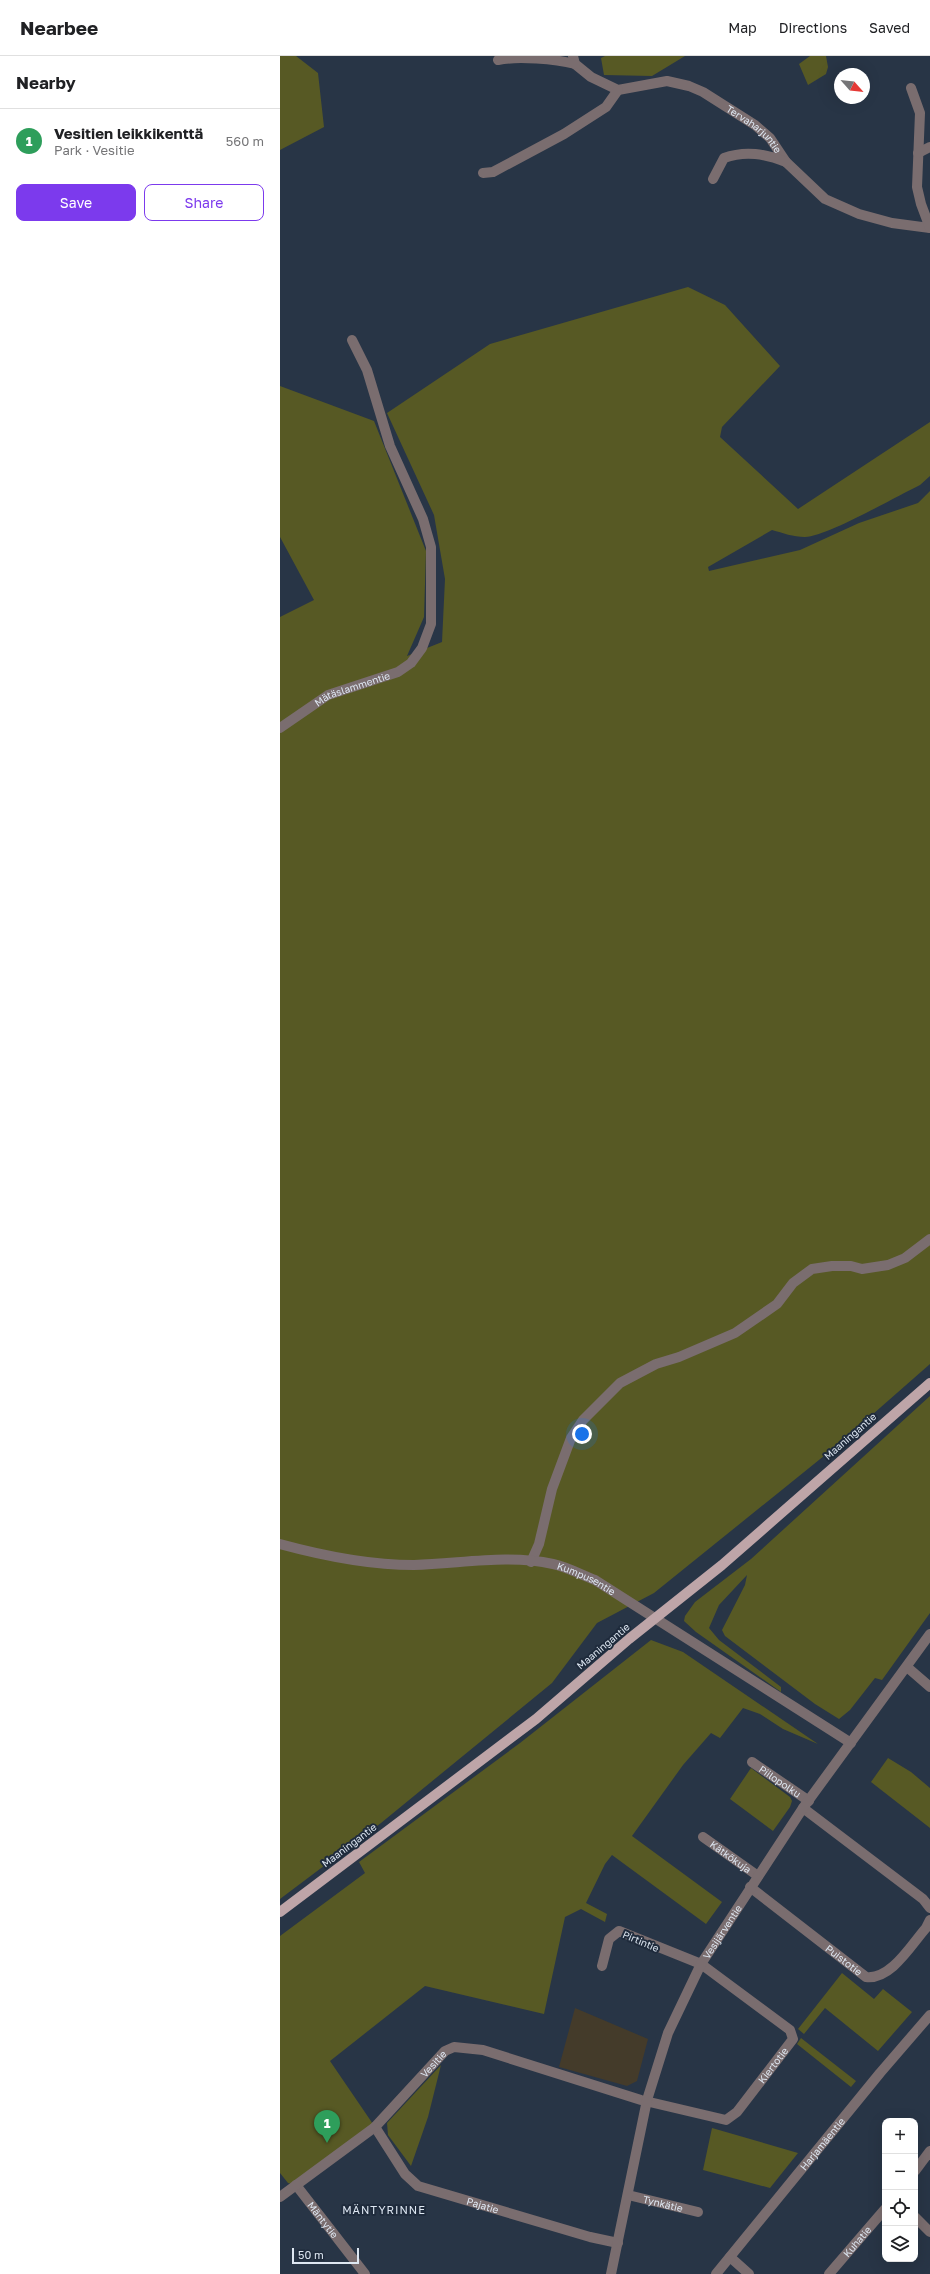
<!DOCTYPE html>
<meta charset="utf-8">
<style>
body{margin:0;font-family:"Golos Text",sans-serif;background:#f2f2f2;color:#202124}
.controls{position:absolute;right:12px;bottom:12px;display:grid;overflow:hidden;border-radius:8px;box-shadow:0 4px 16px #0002}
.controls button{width:36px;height:36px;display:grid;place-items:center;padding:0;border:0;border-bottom:1px solid #e0e0e0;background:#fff;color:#202124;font:20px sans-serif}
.compass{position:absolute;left:554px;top:12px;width:36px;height:36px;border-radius:50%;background:#fff;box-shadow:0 4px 16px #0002;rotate:117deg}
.scale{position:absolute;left:12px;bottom:10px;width:67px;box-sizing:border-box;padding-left:4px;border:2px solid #dee7f2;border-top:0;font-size:11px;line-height:14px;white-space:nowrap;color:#dee7f2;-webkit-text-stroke:3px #1f2b3c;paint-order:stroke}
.you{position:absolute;left:302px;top:1378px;width:14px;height:14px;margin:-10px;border:3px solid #fff;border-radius:50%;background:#1a73e8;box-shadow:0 0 0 6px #1a73e833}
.badge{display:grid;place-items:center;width:26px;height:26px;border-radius:50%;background:#7c3aed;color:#fff;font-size:13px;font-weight:700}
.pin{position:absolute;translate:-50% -33px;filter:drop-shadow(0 1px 2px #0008)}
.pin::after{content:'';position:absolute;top:21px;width:14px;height:12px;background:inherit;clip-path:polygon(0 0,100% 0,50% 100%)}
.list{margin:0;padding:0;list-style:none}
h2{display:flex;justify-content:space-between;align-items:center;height:52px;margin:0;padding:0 16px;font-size:17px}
h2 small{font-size:13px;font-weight:400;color:#757577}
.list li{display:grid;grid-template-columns:26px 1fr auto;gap:12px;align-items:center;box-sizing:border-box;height:64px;padding:0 16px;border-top:1px solid #e0e0e0}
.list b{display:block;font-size:15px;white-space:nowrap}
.list p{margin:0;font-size:13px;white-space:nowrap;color:#757577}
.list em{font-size:13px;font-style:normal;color:#757577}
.actions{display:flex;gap:8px;padding:12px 16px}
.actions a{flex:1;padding:9px 0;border:1px solid #7c3aed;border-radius:8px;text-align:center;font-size:14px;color:#7c3aed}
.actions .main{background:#7c3aed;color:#fff}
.icon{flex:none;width:22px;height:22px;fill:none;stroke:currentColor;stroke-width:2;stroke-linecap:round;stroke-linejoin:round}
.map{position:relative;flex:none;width:650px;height:2218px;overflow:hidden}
header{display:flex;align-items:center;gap:24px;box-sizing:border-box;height:56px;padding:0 20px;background:#fff;border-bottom:1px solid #e0e0e0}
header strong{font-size:19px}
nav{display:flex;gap:22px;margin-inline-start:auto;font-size:14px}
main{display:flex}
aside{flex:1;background:#fff}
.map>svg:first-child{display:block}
.commercial{fill:#443b2a}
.green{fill:#575924}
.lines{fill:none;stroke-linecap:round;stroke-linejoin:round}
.minor{stroke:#7a6d6f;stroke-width:10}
.tertiary{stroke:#7a6d6f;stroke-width:10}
.primary{stroke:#bea5a8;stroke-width:10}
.labels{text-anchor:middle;stroke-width:4;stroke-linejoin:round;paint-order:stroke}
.street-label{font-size:10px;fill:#dee7f2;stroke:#1f2b3c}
.neighbourhood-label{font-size:11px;letter-spacing:1px;fill:#dee7f2;stroke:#1f2b3c}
</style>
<header>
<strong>Nearbee</strong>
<nav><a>Map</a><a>Directions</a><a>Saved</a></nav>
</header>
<main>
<aside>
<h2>Nearby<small></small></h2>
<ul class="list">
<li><span class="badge" style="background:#2e9e5b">1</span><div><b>Vesitien leikkikenttä</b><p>Park · Vesitie</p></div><em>560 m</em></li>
</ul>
<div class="actions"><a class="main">Save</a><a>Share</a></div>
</aside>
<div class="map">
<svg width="650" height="2218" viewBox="0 0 650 2218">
<rect width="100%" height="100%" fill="#283546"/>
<path class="commercial" d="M295 1952 368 1983 357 2025 347 2030 279 2011Z"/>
<path class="green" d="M0 0H16L38 17 44 71 0 94Z
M325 0H405L372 20 324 19 321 2Z
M530 0H546L548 11 546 18 528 29 519 8Z
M408 231 445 249 500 310 442 371 440 381 518 453 650 366V420L640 429C615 441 548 480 525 481 513 481 503 477 492 474L428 511 429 515 520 494 579 467 638 447 650 435V1308L560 1387 374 1537 317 1567 272 1627 101 1767 0 1843V561L34 544 0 481V330L94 365 146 495 144 561 127 600 162 586 165 523 154 459 107 357 210 288Z
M650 1340V1557L602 1624 595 1622 570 1654 559 1663 535 1648 445 1580 442 1574 465 1529 467 1519 439 1549 429 1572 439 1584 501 1631V1636L416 1576 404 1565 405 1560 415 1546 471 1503Z
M371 1584 403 1596 538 1688 503 1673 480 1658 463 1652 440 1682 431 1677 403 1709 352 1780 442 1846 426 1868 332 1799 325 1808 306 1847 327 1858 325 1866 301 1853 285 1861 264 1958 145 1930 50 2005 95 2071 16 2129 8 2127 0 2117V1880L85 1817 79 1806 240 1687Z
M608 1702 631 1716 650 1732V1772L591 1726Z
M471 1712 510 1741 512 1745 510 1751 493 1775 450 1743Z
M562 1917 594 1943 603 1933 632 1956 598 1995 545 1952 524 1978 518 1973Z
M521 1982 576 2025 571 2031 517 1988Z
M161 2009 148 2061 131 2110 108 2079 107 2067Z
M432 2072 518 2097 490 2132 423 2114Z"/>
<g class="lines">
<g class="minor">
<path id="s1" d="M293 0 295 8 311 21 338 34 387 25 409 30 423 36 475 69 490 82 506 106 545 143 579 158 612 167 650 172"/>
<path d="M218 4C238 0 275 3 295 8"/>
<path d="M631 32 640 57 637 131 641 148 650 172"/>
<path d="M638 97 650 91"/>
<path d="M203 117 213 116 284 78 326 51 338 34"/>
<path d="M433 123 444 102C466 94 485 98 506 106"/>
<path id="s2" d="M0 672 48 639 118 616 131 607 142 592 151 568V491L143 463 110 390 87 314 72 284"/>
<path d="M251 1506 259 1488 272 1433 291 1382 303 1364 340 1327 376 1308 399 1301 455 1277 497 1248 513 1227 532 1213 552 1210H571L582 1213 608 1209 625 1202 650 1183"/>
<path d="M627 1611 650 1631"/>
<path id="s3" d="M472 1706 529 1745"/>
<path d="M523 1752 643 1843 650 1852"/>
<path id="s4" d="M423 1781 478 1820"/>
<path id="s5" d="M470 1831 586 1921C611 1924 631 1889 646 1872L650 1864"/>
<path id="s6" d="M95 2071 125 2118 138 2130 310 2181 338 2187"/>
<path d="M635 2115 650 2095"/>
<path id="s7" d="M16 2129 85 2218"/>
<path id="s8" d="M348 2139 418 2156"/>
<path id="s9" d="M0 2141 95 2071 165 1995 174 1991 203 1994 361 2044 446 2064 457 2056 513 1983 510 1974 421 1908 339 1875 329 1883 322 1910"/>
<path d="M635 2161 650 2176"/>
<path d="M450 2201 469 2218"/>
<path id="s10" d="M549 2218 605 2153"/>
</g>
<g class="tertiary">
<path id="s11" d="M0 1488C44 1500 88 1509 134 1509 180 1508 227 1498 273 1508 287 1511 302 1519 315 1524L571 1687"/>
<path id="s12" d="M331 2218 367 2044 388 1977 421 1908 523 1752 650 1578"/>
<path id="s13" d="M436 2218 600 2017 650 1959"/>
</g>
<path class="primary" d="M0 1856 256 1663 349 1583 442 1509 650 1327"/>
</g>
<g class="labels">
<g class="street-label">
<text dy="4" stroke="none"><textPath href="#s1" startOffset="210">Tervaharjuntie</textPath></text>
<text dy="4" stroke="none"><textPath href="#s2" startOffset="83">Mätäslammentie</textPath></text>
<text transform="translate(570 1380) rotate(-41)" y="4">Maaningantie</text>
<text dy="4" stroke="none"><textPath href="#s11" startOffset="312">Kumpusentie</textPath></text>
<text transform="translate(323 1590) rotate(-40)" y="4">Maaningantie</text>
<text dy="4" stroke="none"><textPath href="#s3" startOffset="34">Piilopolku</textPath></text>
<text transform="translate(69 1789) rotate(-37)" y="4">Maaningantie</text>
<text dy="4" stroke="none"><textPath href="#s4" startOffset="34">Kätkökuja</textPath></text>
<text dy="4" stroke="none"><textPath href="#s12" startOffset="363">Vesijärventie</textPath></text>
<text transform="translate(361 1885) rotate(23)" y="4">Pirtintie</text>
<text dy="4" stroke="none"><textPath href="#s5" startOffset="119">Puistotie</textPath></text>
<text dy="4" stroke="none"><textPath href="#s9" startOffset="204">Vesitie</textPath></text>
<text dy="4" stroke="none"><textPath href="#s9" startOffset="586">Kiertotie</textPath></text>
<text dy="4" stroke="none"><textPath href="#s13" startOffset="168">Harjamäentie</textPath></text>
<text dy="4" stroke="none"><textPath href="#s8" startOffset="36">Tynkätie</textPath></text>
<text dy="4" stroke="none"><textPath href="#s6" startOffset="141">Pajatie</textPath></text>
<text dy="4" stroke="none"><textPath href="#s7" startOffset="44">Mäntytie</textPath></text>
<text dy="4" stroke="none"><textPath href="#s10" startOffset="43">Kuhatie</textPath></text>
</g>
<g class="neighbourhood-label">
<text x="104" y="2158">MÄNTYRINNE</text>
</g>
</g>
</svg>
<div class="controls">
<button>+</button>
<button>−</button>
<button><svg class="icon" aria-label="locate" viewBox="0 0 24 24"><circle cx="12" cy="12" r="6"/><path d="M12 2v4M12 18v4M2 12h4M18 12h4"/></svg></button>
<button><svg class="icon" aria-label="layers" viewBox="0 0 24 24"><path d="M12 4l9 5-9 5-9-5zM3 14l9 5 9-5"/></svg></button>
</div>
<svg class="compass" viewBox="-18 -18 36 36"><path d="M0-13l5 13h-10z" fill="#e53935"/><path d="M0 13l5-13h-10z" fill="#757577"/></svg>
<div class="scale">50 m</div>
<div class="you"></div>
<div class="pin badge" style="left:47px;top:2087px;background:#2e9e5b">1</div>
</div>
</main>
